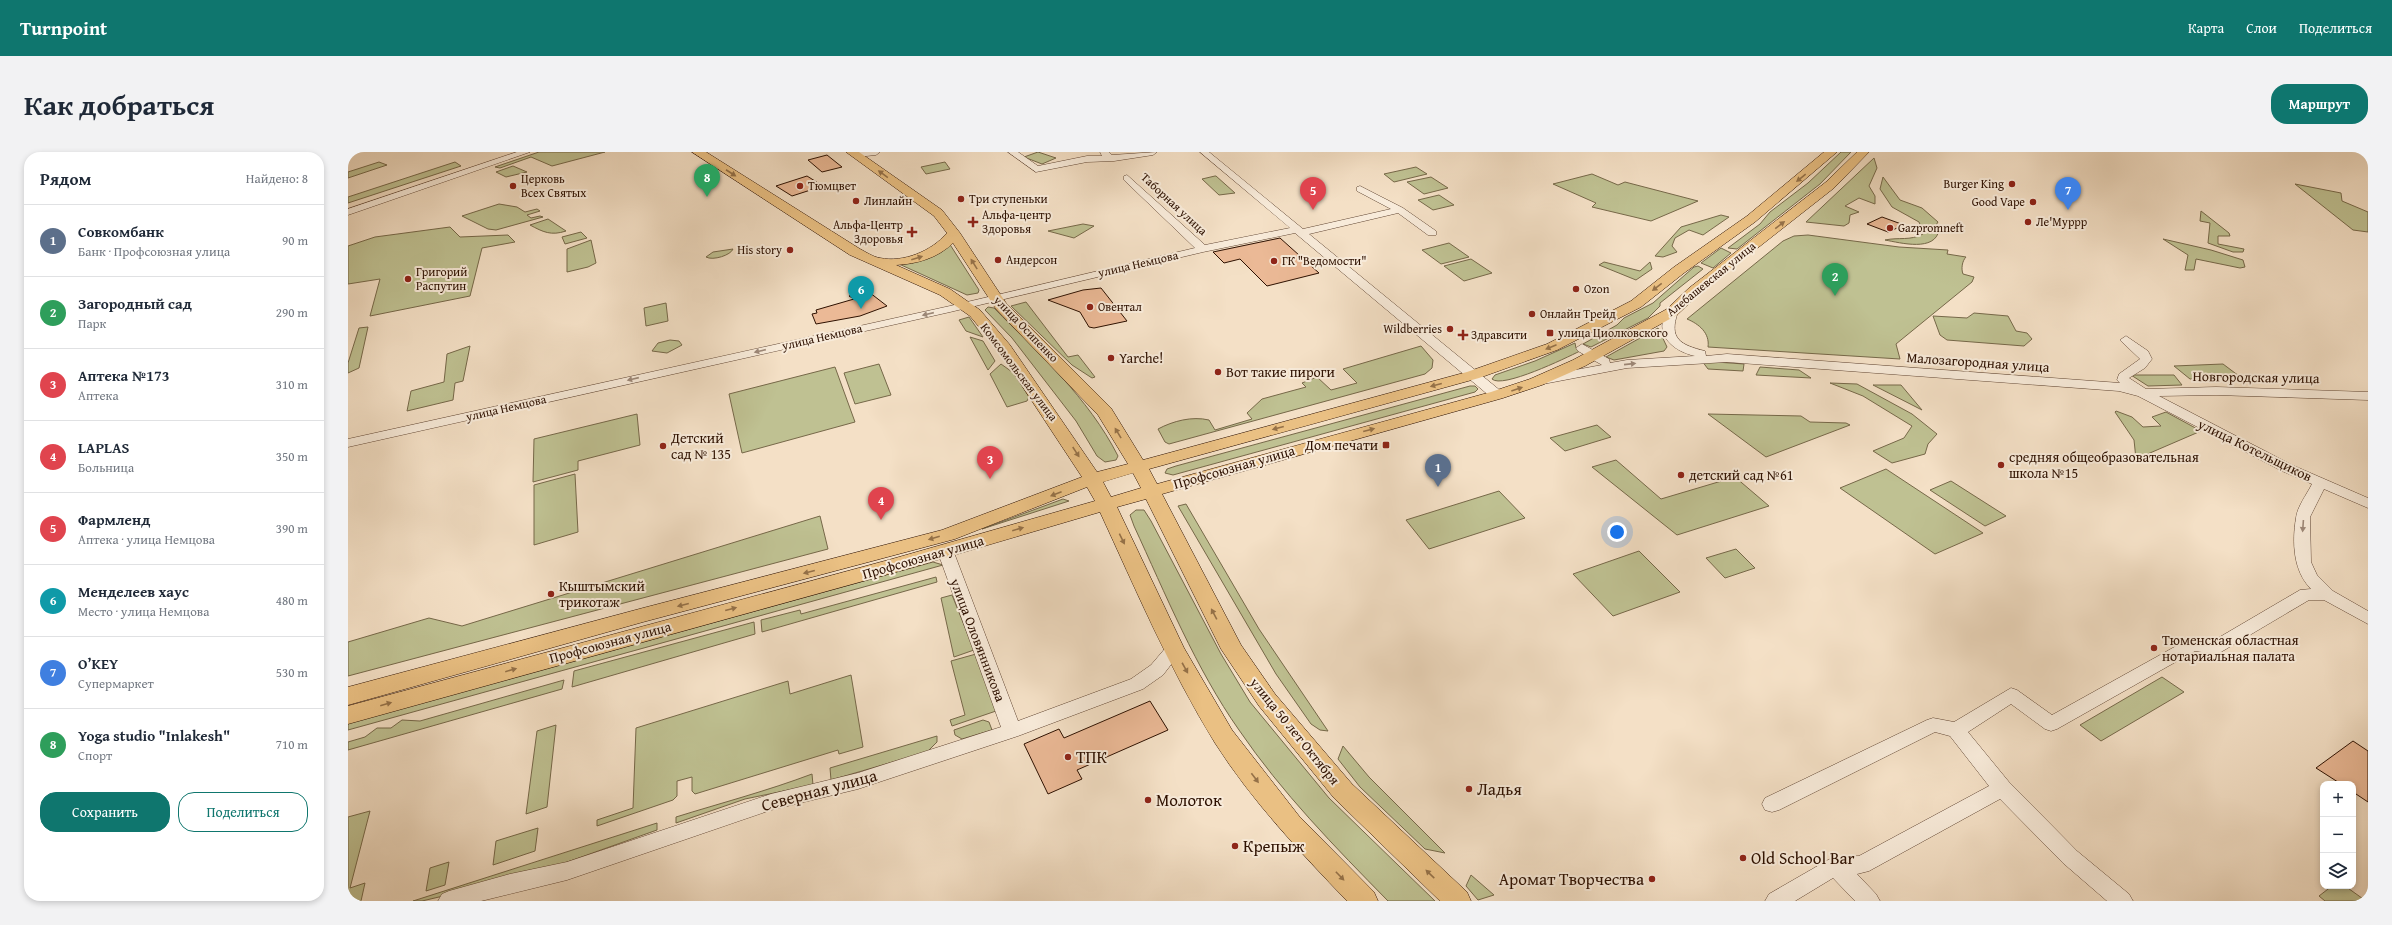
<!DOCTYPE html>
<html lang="ru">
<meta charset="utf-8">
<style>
body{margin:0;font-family:"Gentium Book Plus",serif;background:#f2f2f3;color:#1f2937}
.controls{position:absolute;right:12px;bottom:12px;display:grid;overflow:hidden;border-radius:8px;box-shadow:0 2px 6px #0003}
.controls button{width:36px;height:36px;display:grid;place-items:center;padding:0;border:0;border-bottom:1px solid #e0e1e3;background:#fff;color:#1f2937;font:20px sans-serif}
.you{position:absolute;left:1269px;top:380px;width:14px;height:14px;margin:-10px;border:3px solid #fff;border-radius:50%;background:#1a73e8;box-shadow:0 0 0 6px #1a73e833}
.badge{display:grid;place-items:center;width:26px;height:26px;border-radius:50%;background:#0f766e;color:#fff;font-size:13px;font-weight:700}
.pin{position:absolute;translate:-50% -33px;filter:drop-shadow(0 1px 2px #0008)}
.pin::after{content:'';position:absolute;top:21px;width:14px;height:12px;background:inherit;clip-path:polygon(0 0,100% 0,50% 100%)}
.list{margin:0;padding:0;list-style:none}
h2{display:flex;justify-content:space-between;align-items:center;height:52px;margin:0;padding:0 16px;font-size:17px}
h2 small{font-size:13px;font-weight:400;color:#747a83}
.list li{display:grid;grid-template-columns:26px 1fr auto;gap:12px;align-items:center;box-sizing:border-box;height:72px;padding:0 16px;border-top:1px solid #e0e1e3}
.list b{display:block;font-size:15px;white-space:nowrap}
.list p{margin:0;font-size:13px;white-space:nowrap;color:#747a83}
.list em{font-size:13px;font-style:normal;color:#747a83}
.actions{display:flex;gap:8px;padding:12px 16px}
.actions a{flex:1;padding:9px 0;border:1px solid #0f766e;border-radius:16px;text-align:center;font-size:14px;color:#0f766e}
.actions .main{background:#0f766e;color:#fff}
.icon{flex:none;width:22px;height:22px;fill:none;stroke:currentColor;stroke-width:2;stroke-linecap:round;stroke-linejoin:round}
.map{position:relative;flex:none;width:2020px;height:749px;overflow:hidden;border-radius:16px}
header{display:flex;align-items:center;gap:24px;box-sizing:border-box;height:56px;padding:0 20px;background:#0f766e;color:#fff}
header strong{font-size:19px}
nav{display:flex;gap:22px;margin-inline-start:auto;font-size:14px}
.intro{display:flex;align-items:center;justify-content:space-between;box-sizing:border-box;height:96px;padding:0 24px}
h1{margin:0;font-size:28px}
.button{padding:10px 18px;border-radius:16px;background:#0f766e;color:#fff;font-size:14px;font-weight:700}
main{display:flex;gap:24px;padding:0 24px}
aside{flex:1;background:#fff;border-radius:16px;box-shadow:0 2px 6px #0003}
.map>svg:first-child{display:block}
.green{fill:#bfc192;stroke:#766849}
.building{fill:#ebb996;stroke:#2d1000}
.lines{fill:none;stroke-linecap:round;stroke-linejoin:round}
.minor-casing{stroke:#5f4432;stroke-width:1}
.major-casing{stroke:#2d1000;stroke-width:1}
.minor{fill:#f8ebda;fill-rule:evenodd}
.major{fill:#eac083;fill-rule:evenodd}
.oneway{fill:#957148}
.oneway2{fill:#9d8878}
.poi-dot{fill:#8f2418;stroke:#f8ebda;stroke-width:1.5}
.labels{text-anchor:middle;stroke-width:4;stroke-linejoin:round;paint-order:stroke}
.far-poi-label{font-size:12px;fill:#2d1000;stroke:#f8ebda;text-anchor:start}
.far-street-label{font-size:12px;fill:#2d1000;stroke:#f8ebda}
.poi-label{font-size:14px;fill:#2d1000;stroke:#f8ebda;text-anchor:start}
.street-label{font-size:14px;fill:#2d1000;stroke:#f8ebda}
.near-poi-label{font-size:17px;fill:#2d1000;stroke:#f8ebda;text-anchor:start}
.near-street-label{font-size:17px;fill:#2d1000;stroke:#f8ebda}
</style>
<header>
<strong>Turnpoint</strong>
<nav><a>Карта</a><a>Слои</a><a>Поделиться</a></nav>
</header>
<div class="intro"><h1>Как добраться</h1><a class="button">Маршрут</a></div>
<main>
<aside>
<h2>Рядом<small>Найдено: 8</small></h2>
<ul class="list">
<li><span class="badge" style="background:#5c6f8a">1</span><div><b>Совкомбанк</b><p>Банк · Профсоюзная улица</p></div><em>90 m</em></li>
<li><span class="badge" style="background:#2e9e5b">2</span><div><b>Загородный сад</b><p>Парк</p></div><em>290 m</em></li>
<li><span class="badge" style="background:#e0444e">3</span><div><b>Аптека №173</b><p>Аптека</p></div><em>310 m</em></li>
<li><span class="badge" style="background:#e0444e">4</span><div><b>LAPLAS</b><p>Больница</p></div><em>350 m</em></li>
<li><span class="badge" style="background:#e0444e">5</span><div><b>Фармленд</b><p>Аптека · улица Немцова</p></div><em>390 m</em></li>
<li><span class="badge" style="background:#0f9aa8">6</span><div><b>Менделеев хаус</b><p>Место · улица Немцова</p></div><em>480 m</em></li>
<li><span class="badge" style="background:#3f7fe0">7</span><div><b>O’KEY</b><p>Супермаркет</p></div><em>530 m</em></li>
<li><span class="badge" style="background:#2e9e5b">8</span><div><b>Yoga studio &quot;Inlakesh&quot;</b><p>Спорт</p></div><em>710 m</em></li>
</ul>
<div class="actions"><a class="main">Сохранить</a><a>Поделиться</a></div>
</aside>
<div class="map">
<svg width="2020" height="749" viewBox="0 0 2020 749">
<rect width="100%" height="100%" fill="#f4e0c6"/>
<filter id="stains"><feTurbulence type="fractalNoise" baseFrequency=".005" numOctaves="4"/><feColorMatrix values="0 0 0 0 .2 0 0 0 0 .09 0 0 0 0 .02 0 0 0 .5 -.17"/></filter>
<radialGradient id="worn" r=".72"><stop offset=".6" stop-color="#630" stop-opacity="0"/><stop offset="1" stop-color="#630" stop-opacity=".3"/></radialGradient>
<path class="green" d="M191 0H257L204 14 183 5 152 16 147 15Z
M690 0 708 6 694 12 676 5Z
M1493 0H1503L1472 32 1389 97 1380 96 1412 72 1422 60 1460 31Z
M1526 6 1529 16 1521 34 1527 44V52L1511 46 1497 54 1511 60 1502 63 1501 71 1496 74 1458 70Z
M31 10 39 13 0 26V20Z
M107 10 113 14 0 51V45Z
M597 10 602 17 578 22 573 15Z
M165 14 179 20 158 25 148 20Z
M1068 15 1079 22 1046 30 1036 22Z
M1244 22 1270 33 1277 30 1350 49 1303 69 1244 55 1248 51 1205 32Z
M867 24H868L887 41 871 43 854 27Z
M1083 25 1100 36 1076 42 1059 30Z
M1535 25 1552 48 1574 56 1590 70 1588 73 1591 78C1587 100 1553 91 1537 88 1551 85 1562 89 1575 82V79L1571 70 1544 55 1532 37Z
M1947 32 1993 41 1994 49 2020 60V80L2005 78Z
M1091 43 1106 53 1085 58 1070 48Z
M151 52 169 55 177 60 189 57 192 59 179 63 183 66 192 64 195 65 148 78 140 77 114 64Z
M1853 59 1881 81 1882 84H1870V92L1896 97 1895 100H1885L1860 91 1862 71 1852 69Z
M1373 63 1381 65 1355 83 1341 78 1327 86 1324 94 1329 100 1315 105 1307 104 1333 75Z
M200 67 218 79C203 84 195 80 182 73Z
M735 72 746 74 726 86 700 79Z
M102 75 112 85 160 83 167 90 134 96 122 144 22 164 32 127 0 132V94L27 85Z
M233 80 239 86 217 92 214 85Z
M1460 83 1551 95 1600 98 1599 102 1618 105C1614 109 1613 117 1615 122L1626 125 1624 130 1548 192 1552 207 1360 195C1362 181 1351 172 1339 167L1435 89 1446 84Z
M1815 87 1863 98 1895 108 1897 115 1892 116 1848 107 1846 118H1837L1840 103Z
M243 88 248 111 240 115 219 120V97Z
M601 91 631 138 630 141 619 143 551 112Z
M1101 91 1121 105 1093 112 1074 98Z
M1373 96 1383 101 1365 116 1353 111Z
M385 97C383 103 365 109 358 105L365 100Z
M1123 107 1144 121 1116 129 1096 114Z
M1256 110 1292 119 1302 110 1304 117 1288 128 1251 113Z
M1350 114 1355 117 1312 151V154L1300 166 1243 195 1235 192 1269 173 1276 166 1305 151 1346 115Z
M678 150 720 205 730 203 747 225 744 226 724 213 663 154Z
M318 151 320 169 298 174 296 156Z
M640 155 646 156C691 202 740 245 770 304L768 308 757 310 749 304 728 269 664 186 637 158Z
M1626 161 1660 164 1668 179 1679 181 1684 187 1676 194 1599 188 1592 183 1585 164 1619 166Z
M621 165 635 185 618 179 611 168Z
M20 175 11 216 0 221V211L11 176Z
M1310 176 1319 195 1316 199 1266 208 1258 205Z
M622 185 635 189 647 209 640 218Z
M322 188 331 189 334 193 319 201 304 199 310 191Z
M1227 191 1228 196 1232 199C1218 206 1154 237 1144 227L1147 223 1187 209Z
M122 194 115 229 107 231 105 248 59 259 63 239 96 230 99 202Z
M1073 194 1085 208 1084 216 1077 222 821 292 817 290 810 277C825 269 844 264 861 268L867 278 904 267 899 261 914 247 958 235 954 231 969 225 983 238 1009 231 995 217Z
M1354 209 1396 212 1395 219 1360 217Z
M531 212 543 243 507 252 496 221Z
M653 212 667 222 681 245 679 249 659 255 642 222Z
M1875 212 1895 227H1842L1826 214Z
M487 215 507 270 394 301 381 242Z
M1412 215 1451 218 1463 226 1408 223Z
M1783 223H1826L1834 233 1800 234Z
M1482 231 1509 232 1564 262 1589 282 1580 292 1577 302 1544 311 1525 299 1556 286 1564 274 1515 244Z
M1525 233H1553L1574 258Z
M1122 234H1127L1130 237 1127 240 825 323 817 321 819 317 828 314Z
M1768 259 1784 265 1795 275 1813 274 1804 265 1818 260 1853 279 1788 307 1786 288 1767 260Z
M289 262 292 293 230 309V318L185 330 186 287Z
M1360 262 1453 264 1462 270 1498 271 1502 273 1418 305Z
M1249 273 1263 285 1217 299 1202 286Z
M1268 308 1313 347 1387 325 1421 354 1329 383 1244 315Z
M1538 317 1635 381 1587 402 1492 336Z
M227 322 230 380 186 393V333Z
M1603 329 1658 364 1637 374 1582 338Z
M1151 339 1177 366 1081 397 1058 368Z
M715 347 721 349 634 377Z
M838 352 911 477 980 579 972 578 963 572 928 522 830 354Z
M788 358H796L803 369 873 502 902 550 981 646 1087 749H1040C987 695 934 641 891 578 848 517 817 441 786 374L782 363Z
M472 364 480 397 0 524V490L81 466 114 474Z
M1388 397 1407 416 1377 426 1358 406Z
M1291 399 1332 440 1265 464 1225 422Z
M585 410 595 413 0 578V571Z
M588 425 589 430 414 480 413 468 452 458 453 462Z
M604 443 626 498 606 505 593 446Z
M406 470 407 482 224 535 226 519Z
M628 502 651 558 604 574 602 568 617 563 603 509Z
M503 523 515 595 491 602 490 598 347 642 344 639V625L329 629V644L325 648 249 674V668L285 656 288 576 440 529 442 542Z
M1814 525 1836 540 1753 589 1732 573Z
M216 528 214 537 0 598V590L17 585 29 576H43L54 568 72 569Z
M635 568 641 570 644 578 614 587 607 583 606 578Z
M208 573 199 655 178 662 189 579Z
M589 584V590L579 600 483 628 482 616Z
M995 594 1021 625 1097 701 1077 697 1012 635 990 607Z
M464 622 465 633 397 647 328 671V665C373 651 419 639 464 622Z
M22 659 2 736 17 731 13 749H0V665Z
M309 671V678L180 724 74 749H65Z
M190 676 187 699 145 713 148 689Z
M101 710 97 733 78 739 82 716Z
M1123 723 1146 743 1130 748 1118 734Z
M1984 734H1997L2018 749H1977L1971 744Z"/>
<path class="building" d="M479 3 494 15 474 20 460 8Z
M459 24 475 34 444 44 428 34Z
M1534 65 1556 73 1540 80 1519 72Z
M932 86 971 121 919 134 892 107 876 111 865 100Z
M753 136 779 169 746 176 741 175 732 160 700 148 735 138Z
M517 137 539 154 512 164 468 172 464 162 469 161 468 158 506 147 501 144Z
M802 549 820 578 729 618 734 627 700 642 676 592 711 577 716 586Z
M2005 589 2020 599V650L2005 640V632H1993L1968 616Z"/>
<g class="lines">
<defs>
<path id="minor" d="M169 0H182L0 63V57Z
M505 0H532L528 3 508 5 505 4Z
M660 0H670L690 14 739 4H754L752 0H761L764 3 809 0 805 3 766 9 739 10 688 20Z
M852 0H861L955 77 1043 57 1009 39V35L1012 34 1055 56 1088 79V83H1080L1050 61 961 82 1154 240 1155 243 1154 246H1144L947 81 855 100 602 160 0 295V287L602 154 847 96 776 28V24L779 23 857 93 942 76Z
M1324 157 1330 160C1320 187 1333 193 1357 199L1358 204 1379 202 1772 231 1769 228 1771 222 1792 207 1772 188 1778 184 1800 199 1804 207 1797 216 1781 226 1798 237 1868 235 2020 240V248L1868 243 1811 244 1944 313 2020 346V356L1976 337 1962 365 1963 410 1969 423 1985 439 2020 459V472L1976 448H1961L1873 500 1867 502 1847 499 1709 577 1703 579 1697 577 1663 552 1620 580 1661 630 1729 699 1781 742 1785 749H1759L1715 711 1652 647 1521 719 1509 722 1528 742 1532 749H1507L1485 726 1447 749H1417L1421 742 1480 708 1487 705 1511 704 1641 634 1602 584 1587 580 1431 658 1424 660 1417 658 1414 652 1417 646 1579 568 1585 566 1606 570 1663 536 1669 538 1704 563 1839 488 1845 486 1865 489 1952 438 1963 437C1945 419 1944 390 1948 366 1949 355 1959 342 1964 332L1934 319 1790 244 1771 239 1379 210 1279 216 1195 232 1189 228 1195 224 1254 213 1230 199 1228 196 1234 192 1261 207 1262 211 1279 208 1347 204C1324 199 1304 181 1320 158Z
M597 393 602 394 605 398 670 569 783 527 803 513 820 493 826 491 832 493 835 497 815 523 795 537 670 584 510 637 423 658 219 728 133 749H90L94 742 101 739 162 722 219 710 423 642 510 621 653 575 589 398 592 394Z"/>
<path id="major" d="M344 0H358L512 97C518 100 525 105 532 106 555 111 584 99 599 81L586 64 498 0H511L594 58 612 81 658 151 763 256 795 308 1119 220 1199 192 1283 149 1326 115 1399 64 1476 0H1489L1407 70 1336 121 1293 155 1209 198 1131 226 801 317 809 332 1143 240 1182 227 1225 208 1319 157 1341 136 1478 30 1509 0H1521L1486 36 1351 142 1329 163 1237 214 1194 233 1155 246 814 342 893 493 927 542 1004 632 1119 740 1123 749H1092L986 646 911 554 873 497 798 347 769 355 836 496 884 578 951 664 1026 740 1030 749H999C952 700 904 649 867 591 822 518 788 438 752 360L555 418 0 572V554L544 407 747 349 739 335 607 387 295 470 0 553V535L295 456 594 378 734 325 651 199 622 164 592 143 502 103ZM605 91 648 157 750 263 780 312 749 320 662 193 632 158 602 137 548 113C569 112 590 106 605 91ZM785 321 793 336 763 345 755 330Z"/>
</defs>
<use href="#minor" class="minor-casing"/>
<use href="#major" class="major-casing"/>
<use href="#minor" class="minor"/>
<use href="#major" class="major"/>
</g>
<defs><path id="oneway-solid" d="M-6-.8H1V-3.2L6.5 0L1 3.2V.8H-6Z"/></defs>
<g class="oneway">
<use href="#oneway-solid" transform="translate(383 21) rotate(33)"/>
<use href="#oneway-solid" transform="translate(535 22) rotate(-144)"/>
<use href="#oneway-solid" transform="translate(1453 26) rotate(141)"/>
<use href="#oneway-solid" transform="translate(1432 73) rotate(-37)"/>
<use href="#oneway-solid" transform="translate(569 106) rotate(-17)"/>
<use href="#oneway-solid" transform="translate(626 112) rotate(-122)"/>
<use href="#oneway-solid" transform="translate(1309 135) rotate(142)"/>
<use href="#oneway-solid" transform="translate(1203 195) rotate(157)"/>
<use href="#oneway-solid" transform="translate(1088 233) rotate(165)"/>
<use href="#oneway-solid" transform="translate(1169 237) rotate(-19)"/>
<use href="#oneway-solid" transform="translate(930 276) rotate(165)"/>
<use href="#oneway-solid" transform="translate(1021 278) rotate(-15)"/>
<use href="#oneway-solid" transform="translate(770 281) rotate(-121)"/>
<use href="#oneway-solid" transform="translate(728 300) rotate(57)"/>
<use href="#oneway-solid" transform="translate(708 342) rotate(159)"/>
<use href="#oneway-solid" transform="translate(670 377) rotate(-16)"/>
<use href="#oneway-solid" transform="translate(586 386) rotate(164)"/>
<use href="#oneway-solid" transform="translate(774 387) rotate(64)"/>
<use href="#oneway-solid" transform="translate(461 420) rotate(166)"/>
<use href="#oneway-solid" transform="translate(335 453) rotate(166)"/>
<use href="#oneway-solid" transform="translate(383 457) rotate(-15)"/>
<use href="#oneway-solid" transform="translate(866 462) rotate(-118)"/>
<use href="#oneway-solid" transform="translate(837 516) rotate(61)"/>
<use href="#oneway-solid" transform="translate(163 518) rotate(-16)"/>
<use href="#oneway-solid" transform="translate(38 552) rotate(-16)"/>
<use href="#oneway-solid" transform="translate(907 626) rotate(53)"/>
<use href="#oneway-solid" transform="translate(1082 722) rotate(-136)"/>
<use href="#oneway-solid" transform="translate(992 724) rotate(46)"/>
</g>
<g class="oneway2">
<use href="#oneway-solid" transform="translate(580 162) rotate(167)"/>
<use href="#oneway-solid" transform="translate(412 199) rotate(167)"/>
<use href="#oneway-solid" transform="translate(1282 212) rotate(-6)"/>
<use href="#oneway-solid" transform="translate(285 227) rotate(167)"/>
<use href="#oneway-solid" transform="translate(1955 374) rotate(94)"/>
</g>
<g class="poi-dot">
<circle cx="1664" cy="32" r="4"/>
<circle cx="165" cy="34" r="4"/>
<circle cx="452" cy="34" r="4"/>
<circle cx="613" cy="47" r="4"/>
<circle cx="508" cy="49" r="4"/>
<circle cx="1685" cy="50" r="4"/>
<path d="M623 64h4v4h4v4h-4v4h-4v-4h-4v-4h4z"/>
<circle cx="1680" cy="70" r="4"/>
<circle cx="1542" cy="76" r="4"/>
<path d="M562 74h4v4h4v4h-4v4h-4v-4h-4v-4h4z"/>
<circle cx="442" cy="98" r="4"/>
<circle cx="650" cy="108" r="4"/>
<circle cx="926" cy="109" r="4"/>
<circle cx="60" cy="127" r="4"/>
<circle cx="1228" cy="137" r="4"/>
<circle cx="742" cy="155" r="4"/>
<circle cx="1184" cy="162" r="4"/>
<circle cx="1102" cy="177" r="4"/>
<rect x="1198" y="177" width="8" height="8" rx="2"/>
<path d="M1113 177h4v4h4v4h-4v4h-4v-4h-4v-4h4z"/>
<circle cx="763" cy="206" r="4"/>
<circle cx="870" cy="220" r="4"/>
<rect x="1034" y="289" width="8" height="8" rx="2"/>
<circle cx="315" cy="294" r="4"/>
<circle cx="1653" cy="313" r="4"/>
<circle cx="1333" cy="323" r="4"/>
<circle cx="203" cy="442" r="4"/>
<circle cx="1806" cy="496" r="4"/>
<circle cx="720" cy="605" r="4"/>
<circle cx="1121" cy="637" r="4"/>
<circle cx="800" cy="648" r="4"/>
<circle cx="887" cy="694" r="4"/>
<circle cx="1395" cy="706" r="4"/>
<circle cx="1304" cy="727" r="4"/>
</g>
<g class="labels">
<g class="far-poi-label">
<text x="173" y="31">Церковь<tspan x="173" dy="14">Всех Святых</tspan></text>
<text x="1656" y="36" text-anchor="end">Burger King</text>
<text x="460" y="38">Тюмцвет</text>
<text x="621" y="51">Три ступеньки</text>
<text x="516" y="53">Линлайн</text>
<text x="1677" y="54" text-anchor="end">Good Vape</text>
<text x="634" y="67">Альфа-центр<tspan x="634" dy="14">Здоровья</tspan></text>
<text x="1688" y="74">Ле'Муррр</text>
<text x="555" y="77" text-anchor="end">Альфа-Центр<tspan x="555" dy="14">Здоровья</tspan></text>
<text x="1550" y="80">Gazpromneft</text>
<text x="434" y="102" text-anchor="end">His story</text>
<text x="658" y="112">Андерсон</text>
<text x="934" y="113">ГК "Ведомости"</text>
<text x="68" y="124">Григорий<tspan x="68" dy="14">Распутин</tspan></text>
<text x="1236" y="141">Ozon</text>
<text x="750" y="159">Овентал</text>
<text x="1192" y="166">Онлайн Трейд</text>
<text x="1094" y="181" text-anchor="end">Wildberries</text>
<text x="1210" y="185">улица Циолковского</text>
<text x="1123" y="187">Здравсити</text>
</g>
<g class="far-street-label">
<text transform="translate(826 52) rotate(43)" y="4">Таборная улица</text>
<text transform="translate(790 112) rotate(-13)" y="4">улица Немцова</text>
<text transform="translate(1363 127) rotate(-39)" y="4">Алебашевская улица</text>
<text transform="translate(678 177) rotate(46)" y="4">улица Осипенко</text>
<text transform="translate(474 185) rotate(-13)" y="4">улица Немцова</text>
<text transform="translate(671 220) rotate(53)" y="4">Комсомольская улица</text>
<text transform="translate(158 256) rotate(-13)" y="4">улица Немцова</text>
</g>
<g class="poi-label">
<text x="771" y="211">Yarche!</text>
<text x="878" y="225">Вот такие пироги</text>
<text x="323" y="291">Детский<tspan x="323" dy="16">сад № 135</tspan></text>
<text x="1030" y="298" text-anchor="end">Дом печати</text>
<text x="1661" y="310">средняя общеобразовательная<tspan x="1661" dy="16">школа №15</tspan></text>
<text x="1341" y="328">детский сад №61</text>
<text x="211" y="439">Кыштымский<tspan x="211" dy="16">трикотаж</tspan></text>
<text x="1814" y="493">Тюменская областная<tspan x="1814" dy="16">нотариальная палата</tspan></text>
</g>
<g class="street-label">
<text transform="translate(1630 210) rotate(4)" y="5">Малозагородная улица</text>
<text transform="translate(1908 225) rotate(1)" y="5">Новгородская улица</text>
<text transform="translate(1907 298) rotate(26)" y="5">улица Котельщиков</text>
<text transform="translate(886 315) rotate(-16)" y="5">Профсоюзная улица</text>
<text transform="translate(575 405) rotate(-16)" y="5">Профсоюзная улица</text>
<text transform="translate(630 488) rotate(69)" y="5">улица Оловянникова</text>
<text transform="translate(262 490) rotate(-15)" y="5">Профсоюзная улица</text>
<text transform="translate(947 579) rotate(51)" y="5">улица 50 лет Октября</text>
</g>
<g class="near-poi-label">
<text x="728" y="611">ТПК</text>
<text x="1129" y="643">Ладья</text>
<text x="808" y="654">Молоток</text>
<text x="895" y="700">Крепыж</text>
<text x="1403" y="712">Old School Bar</text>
<text x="1296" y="733" text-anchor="end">Аромат Творчества</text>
</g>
<g class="near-street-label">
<text transform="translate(471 638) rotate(-15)" y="6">Северная улица</text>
</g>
</g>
<rect width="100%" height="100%" filter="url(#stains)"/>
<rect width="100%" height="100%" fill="url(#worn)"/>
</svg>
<div class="controls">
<button>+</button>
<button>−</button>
<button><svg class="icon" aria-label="layers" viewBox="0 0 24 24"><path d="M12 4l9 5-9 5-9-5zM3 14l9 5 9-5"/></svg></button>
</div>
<div class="you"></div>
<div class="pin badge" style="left:1090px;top:335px;background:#5c6f8a">1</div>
<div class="pin badge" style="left:1487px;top:144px;background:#2e9e5b">2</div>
<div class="pin badge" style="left:642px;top:327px;background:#e0444e">3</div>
<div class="pin badge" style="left:533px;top:368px;background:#e0444e">4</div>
<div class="pin badge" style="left:965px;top:58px;background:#e0444e">5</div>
<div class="pin badge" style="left:513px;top:157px;background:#0f9aa8">6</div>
<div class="pin badge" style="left:1720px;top:58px;background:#3f7fe0">7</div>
<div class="pin badge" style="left:359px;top:45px;background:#2e9e5b">8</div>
</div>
</main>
